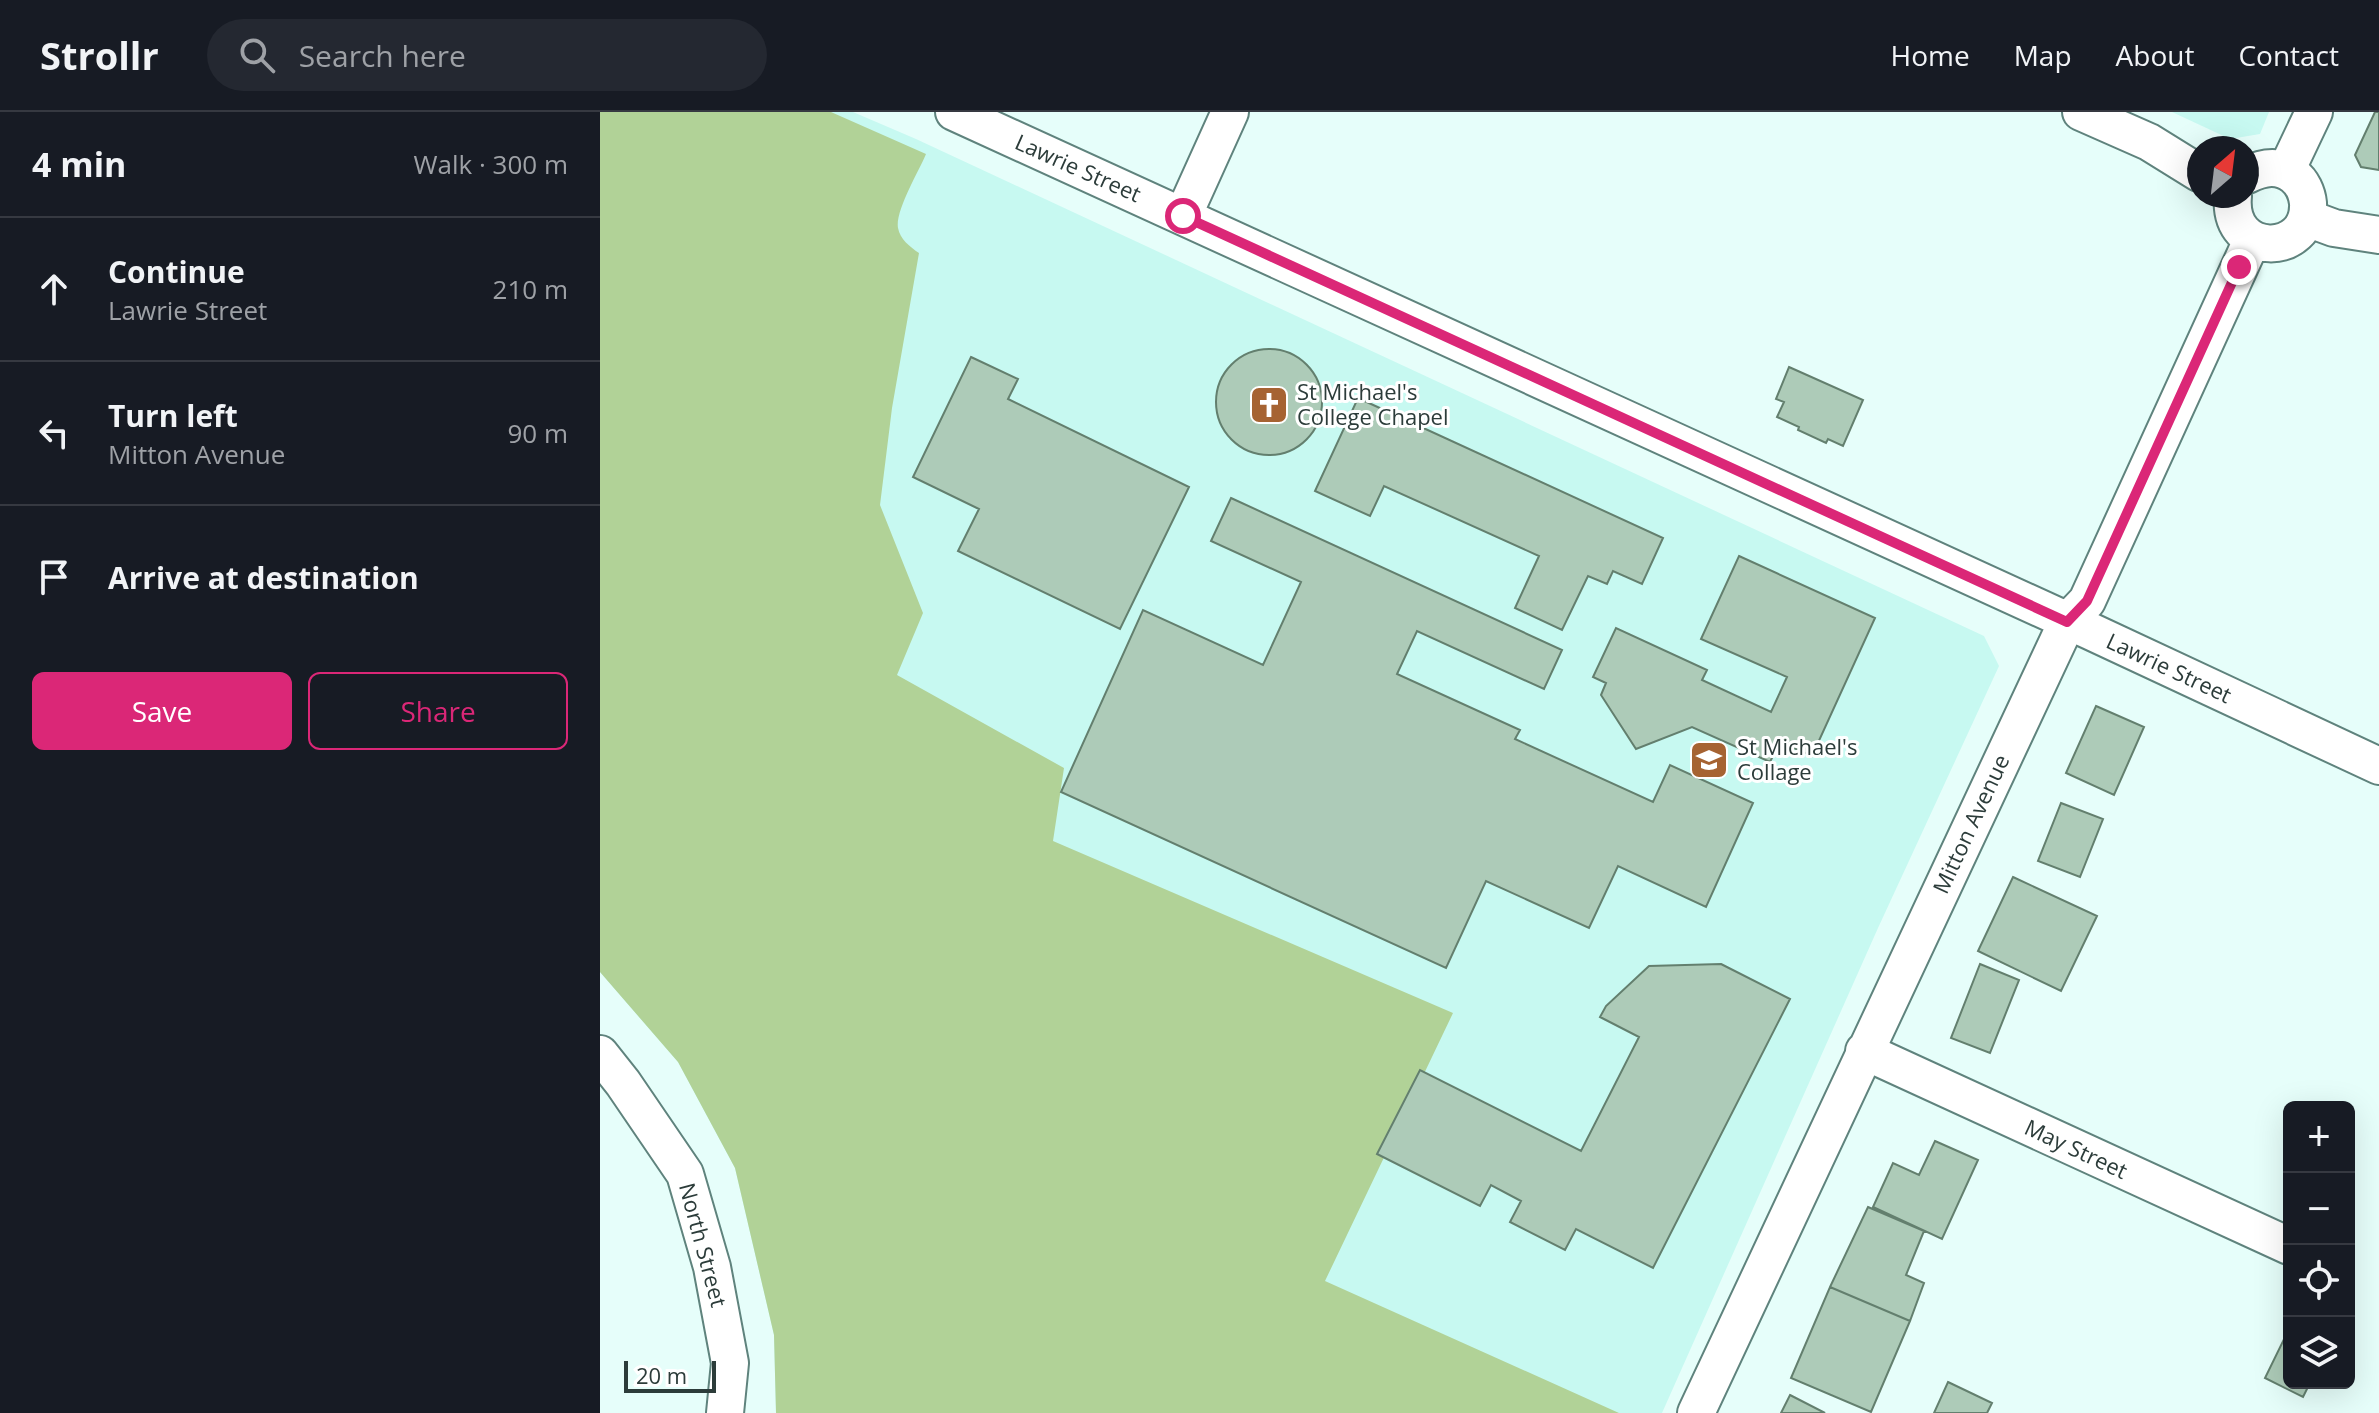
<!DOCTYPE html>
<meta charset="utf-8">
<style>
body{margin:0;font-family:"Open Sans",sans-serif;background:#242831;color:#f1f3f6}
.controls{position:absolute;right:24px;bottom:24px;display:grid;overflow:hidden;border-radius:12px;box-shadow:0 8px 32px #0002}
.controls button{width:72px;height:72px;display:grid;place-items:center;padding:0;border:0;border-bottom:2px solid #363941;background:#171b24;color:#f1f3f6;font:40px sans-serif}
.compass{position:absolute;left:1587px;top:24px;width:72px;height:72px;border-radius:50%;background:#171b24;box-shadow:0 8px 32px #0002;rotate:28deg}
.scale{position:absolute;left:24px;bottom:20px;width:92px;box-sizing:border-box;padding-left:8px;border:4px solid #2c3c3a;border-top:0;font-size:22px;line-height:28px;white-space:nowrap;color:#2c3c3a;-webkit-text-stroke:6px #fff;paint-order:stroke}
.stop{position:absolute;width:24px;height:24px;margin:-18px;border:6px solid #db2777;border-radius:50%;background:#fff}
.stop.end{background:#db2777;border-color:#fff;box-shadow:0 2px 8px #0008}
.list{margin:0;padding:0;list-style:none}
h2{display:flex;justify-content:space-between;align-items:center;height:104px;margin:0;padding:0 32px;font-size:34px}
h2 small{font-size:26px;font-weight:400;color:#9ea1a6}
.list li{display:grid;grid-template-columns:52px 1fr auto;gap:24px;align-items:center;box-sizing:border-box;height:144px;padding:0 32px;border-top:2px solid #363941}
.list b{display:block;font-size:30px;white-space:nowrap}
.list p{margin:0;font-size:26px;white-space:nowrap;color:#9ea1a6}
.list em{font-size:26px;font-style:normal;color:#9ea1a6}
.actions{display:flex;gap:16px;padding:24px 32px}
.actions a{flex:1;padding:18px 0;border:2px solid #db2777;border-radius:12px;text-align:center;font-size:28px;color:#db2777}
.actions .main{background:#db2777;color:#fff}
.icon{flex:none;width:44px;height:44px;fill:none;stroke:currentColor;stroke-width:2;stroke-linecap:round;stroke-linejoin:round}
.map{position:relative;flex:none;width:1779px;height:1301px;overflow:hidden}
header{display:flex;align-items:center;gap:48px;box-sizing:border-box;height:112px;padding:0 40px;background:#171b24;border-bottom:2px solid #363941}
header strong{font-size:38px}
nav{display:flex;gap:44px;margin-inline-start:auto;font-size:28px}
.search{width:560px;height:72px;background:#242831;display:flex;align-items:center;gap:20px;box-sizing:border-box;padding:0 28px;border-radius:44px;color:#9ea1a6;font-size:30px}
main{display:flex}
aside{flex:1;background:#171b24}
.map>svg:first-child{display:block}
.built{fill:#c7f9f1}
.green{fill:#b1d297}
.building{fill:#adcbb8;stroke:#637f6e;stroke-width:2}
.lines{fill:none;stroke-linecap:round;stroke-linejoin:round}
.minor-casing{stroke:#5f837d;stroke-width:40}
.minor{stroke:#fff;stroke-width:36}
.route{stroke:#db2777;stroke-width:10}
.labels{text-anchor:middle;stroke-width:6;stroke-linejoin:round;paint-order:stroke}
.street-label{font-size:22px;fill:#2c3c3a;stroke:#fff}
.poi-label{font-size:22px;fill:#2c3c3a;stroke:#fff;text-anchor:start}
</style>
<header>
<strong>Strollr</strong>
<div class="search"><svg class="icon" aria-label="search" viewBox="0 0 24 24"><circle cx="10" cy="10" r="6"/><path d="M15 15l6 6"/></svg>Search here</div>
<nav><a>Home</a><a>Map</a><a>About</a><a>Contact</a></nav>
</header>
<main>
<aside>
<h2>4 min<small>Walk · 300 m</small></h2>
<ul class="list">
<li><svg class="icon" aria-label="ahead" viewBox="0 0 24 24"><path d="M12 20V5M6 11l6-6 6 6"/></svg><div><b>Continue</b><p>Lawrie Street</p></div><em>210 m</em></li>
<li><svg class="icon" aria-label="left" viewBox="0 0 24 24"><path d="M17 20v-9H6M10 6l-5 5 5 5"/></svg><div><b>Turn left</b><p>Mitton Avenue</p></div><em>90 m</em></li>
<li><svg class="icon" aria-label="arrive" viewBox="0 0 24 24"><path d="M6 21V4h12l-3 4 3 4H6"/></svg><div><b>Arrive at destination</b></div></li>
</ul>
<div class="actions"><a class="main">Save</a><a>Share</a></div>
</aside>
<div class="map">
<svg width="1779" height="1301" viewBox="0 0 1779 1301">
<rect width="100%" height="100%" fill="#e6fefa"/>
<path class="built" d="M0 0H253L316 27 1384 524 1399 554 1278 816 1062 1301H176L174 1223 135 1056 78 950 0 860Z
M1572 0H1669L1660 22 1630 27Z"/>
<path class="green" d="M0 0H231L326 42C319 59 295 99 298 116 300 127 310 135 319 141L292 296 280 393 323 501 297 563 464 656 453 729 853 901 725 1169 1019 1301H176L174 1223 135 1056 78 950 0 860Z"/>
<path class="building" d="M1775 0H1779V58L1761 55 1755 43Z
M616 290a53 53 0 1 1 106 0a53 53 0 1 1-106 0Z
M371 245 418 267 408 287 589 375 520 517 358 439 379 397 313 365Z
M1189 255 1263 288 1243 334 1228 327 1226 331 1198 318 1199 315 1177 305 1184 290 1176 287Z
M758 286 1063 426 1042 472 1013 459 1007 472 988 464 962 518 915 496 939 444 784 374 770 404 715 379Z
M631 386 962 538 944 577 817 519 797 562 920 618 915 627 1053 690 1070 653 1153 691 1106 795 1018 754 989 816 886 769 846 856 461 680 543 498 663 553 701 470 611 429Z
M1139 444 1275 506 1212 644 1180 630 1170 650 1092 615 1036 637 1001 583 1006 571 993 565 1016 516 1107 558 1102 568 1171 600 1187 565 1101 527Z
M1496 594 1544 615 1514 683 1466 661Z
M1461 691 1503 707 1480 765 1438 749Z
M1413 765 1497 804 1461 879 1378 839Z
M1121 852 1190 887 1053 1156 976 1117 965 1138 910 1110 921 1089 891 1073 880 1094 777 1042 820 958 981 1039 1039 925 1000 905 1006 894 1049 854Z
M1380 852 1419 868 1390 941 1351 926Z
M1335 1029 1378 1048 1342 1127 1273 1095 1293 1051 1319 1063Z
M1268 1095 1324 1119 1306 1163 1324 1171 1310 1209 1230 1175Z
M1230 1175 1310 1209 1271 1300 1191 1266Z
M1689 1217V1271H1710L1703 1285 1665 1266Z
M1348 1270 1392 1291 1387 1301H1334Z
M1190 1283 1225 1301H1181Z"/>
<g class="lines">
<defs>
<path id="minor" d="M354 0 1490 519 1779 654
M1481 0 1549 30 1599 61
M1686 59 1714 0
M1633 84C1627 147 1711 145 1708 91 1707 81 1702 70 1694 64 1679 52 1663 55 1647 63
M583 104 630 0
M1707 106 1734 116 1779 123
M1264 939 1689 1134
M0 942 23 971 85 1062 112 1155 130 1251 125 1301
M1096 1301 1467 510 1487 489 1652 128"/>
</defs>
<use href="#minor" class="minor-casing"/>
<use href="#minor" class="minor"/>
</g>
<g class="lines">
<path class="route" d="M583 104 1467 510 1487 489 1639 155"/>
</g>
<defs>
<symbol id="church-square" viewBox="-11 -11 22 22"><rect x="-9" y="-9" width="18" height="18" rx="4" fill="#a66332" stroke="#fff"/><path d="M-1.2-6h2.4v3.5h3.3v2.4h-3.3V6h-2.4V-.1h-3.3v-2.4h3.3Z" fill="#fff"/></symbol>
<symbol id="school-square" viewBox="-11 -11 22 22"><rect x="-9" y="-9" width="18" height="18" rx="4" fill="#a66332" stroke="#fff"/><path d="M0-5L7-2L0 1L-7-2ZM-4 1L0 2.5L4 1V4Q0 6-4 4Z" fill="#fff"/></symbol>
</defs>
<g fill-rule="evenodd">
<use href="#church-square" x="647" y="271" width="44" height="44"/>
<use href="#school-square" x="1087" y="626" width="44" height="44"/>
</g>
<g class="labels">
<g class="street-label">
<text transform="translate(478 56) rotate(24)" y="8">Lawrie Street</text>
<text transform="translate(1569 556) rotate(25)" y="8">Lawrie Street</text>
<text transform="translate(1371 712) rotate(-65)" y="8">Mitton Avenue</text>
<text transform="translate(1476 1037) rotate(25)" y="8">May Street</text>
<text transform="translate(103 1133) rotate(75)" y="8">North Street</text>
</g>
<g class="poi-label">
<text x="697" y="288">St Michael's<tspan x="697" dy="25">College Chapel</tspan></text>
<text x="1137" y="643">St Michael's<tspan x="1137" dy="25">Collage</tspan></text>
</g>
</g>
</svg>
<div class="controls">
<button>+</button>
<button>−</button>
<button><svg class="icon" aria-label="locate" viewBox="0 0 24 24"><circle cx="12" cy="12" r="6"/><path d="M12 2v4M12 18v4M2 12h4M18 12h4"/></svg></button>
<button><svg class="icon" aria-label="layers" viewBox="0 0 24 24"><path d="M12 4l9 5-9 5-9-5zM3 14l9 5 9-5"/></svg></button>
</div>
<svg class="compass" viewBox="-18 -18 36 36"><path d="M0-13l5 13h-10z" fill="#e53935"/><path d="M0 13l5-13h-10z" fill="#9ea1a6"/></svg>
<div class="scale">20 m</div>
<div class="stop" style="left:583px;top:104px"></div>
<div class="stop end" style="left:1639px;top:155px"></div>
</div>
</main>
